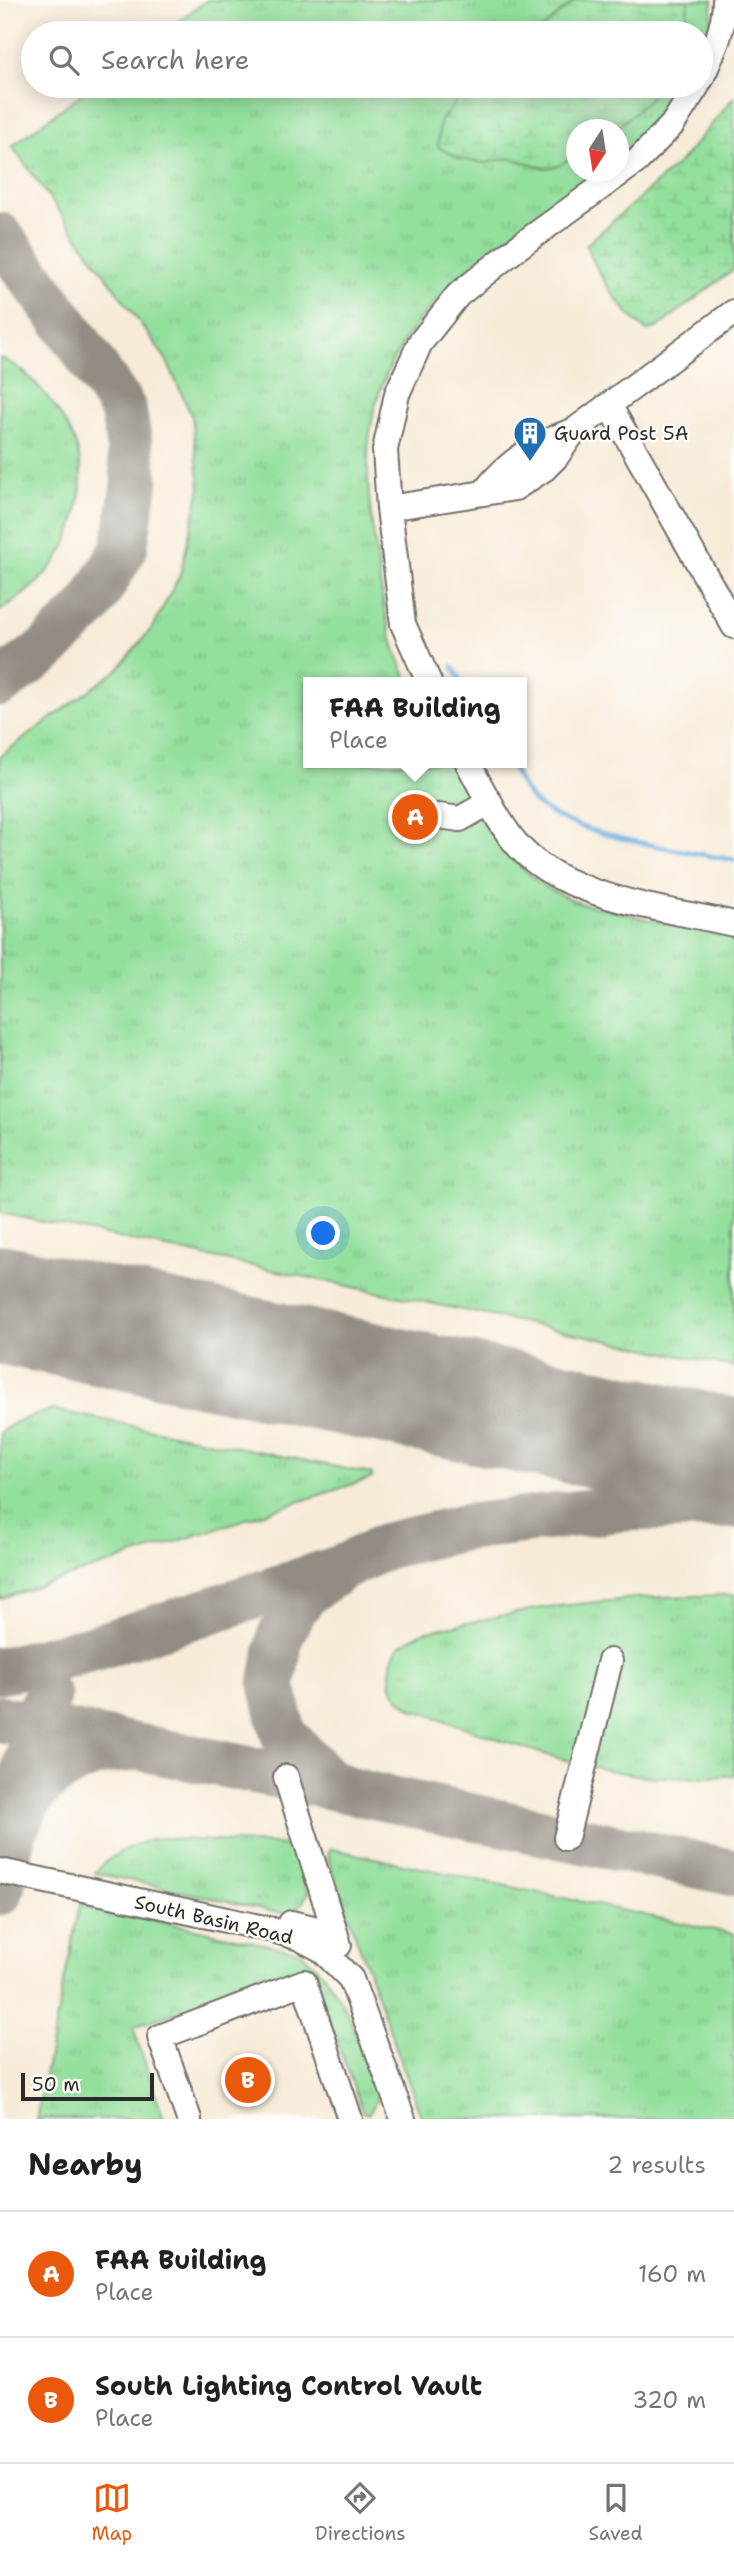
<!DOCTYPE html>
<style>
body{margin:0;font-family:"Shantell Sans",sans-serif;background:#f6f6f6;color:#202124}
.compass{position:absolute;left:566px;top:119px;width:63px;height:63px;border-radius:50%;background:#fff;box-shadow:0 4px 18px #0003;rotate:192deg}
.scale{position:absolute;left:21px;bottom:18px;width:133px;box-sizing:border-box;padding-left:7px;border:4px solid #2b2b2b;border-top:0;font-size:19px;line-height:24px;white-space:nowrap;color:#2b2b2b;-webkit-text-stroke:5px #fdfcf7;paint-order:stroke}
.you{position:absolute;left:324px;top:1234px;width:24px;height:24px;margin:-18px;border:5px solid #fff;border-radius:50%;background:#1a73e8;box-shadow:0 0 0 10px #1a73e833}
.badge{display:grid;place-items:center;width:46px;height:46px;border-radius:50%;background:#ea580c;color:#fff;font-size:23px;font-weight:700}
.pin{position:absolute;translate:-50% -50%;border:4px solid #fff;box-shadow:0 2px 7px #0006}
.popup{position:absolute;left:303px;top:677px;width:224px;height:91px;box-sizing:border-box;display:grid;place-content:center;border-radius:0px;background:#fff;filter:drop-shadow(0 2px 5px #0005);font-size:23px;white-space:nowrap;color:#757577}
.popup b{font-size:26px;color:#202124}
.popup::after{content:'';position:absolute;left:50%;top:100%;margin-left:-14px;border:14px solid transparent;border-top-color:#fff}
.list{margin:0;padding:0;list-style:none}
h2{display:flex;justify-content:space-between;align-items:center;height:91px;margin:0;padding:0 28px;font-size:30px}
h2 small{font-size:23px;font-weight:400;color:#757577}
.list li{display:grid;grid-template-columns:46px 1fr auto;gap:21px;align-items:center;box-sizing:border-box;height:126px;padding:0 28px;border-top:2px solid #e0e0e0}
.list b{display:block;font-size:26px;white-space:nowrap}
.list p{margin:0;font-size:23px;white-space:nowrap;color:#757577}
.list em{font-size:23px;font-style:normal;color:#757577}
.icon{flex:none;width:38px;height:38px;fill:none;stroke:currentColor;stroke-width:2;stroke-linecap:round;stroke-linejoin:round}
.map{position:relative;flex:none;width:734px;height:2119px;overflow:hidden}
.search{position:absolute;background:#fff;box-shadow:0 4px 18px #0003;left:21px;right:21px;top:21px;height:77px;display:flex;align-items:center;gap:18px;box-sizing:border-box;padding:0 24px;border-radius:38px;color:#757577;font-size:26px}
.sheet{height:343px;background:#fff}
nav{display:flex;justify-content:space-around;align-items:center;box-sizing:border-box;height:98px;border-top:2px solid #e0e0e0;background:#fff;font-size:19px;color:#757577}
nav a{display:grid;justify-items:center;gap:4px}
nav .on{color:#ea580c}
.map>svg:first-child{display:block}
.grass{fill:url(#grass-tufts);stroke:#5f8564;stroke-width:2}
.wetland{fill:url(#wetland-marsh);stroke:#5f8564;stroke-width:2}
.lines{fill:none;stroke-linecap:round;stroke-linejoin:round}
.stream{stroke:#6eaee1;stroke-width:5}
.taxiway{stroke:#918b82;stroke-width:47}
.runway{stroke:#918b82;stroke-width:119}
.minor-casing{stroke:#726e68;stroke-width:28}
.minor{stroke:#fff;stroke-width:24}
.labels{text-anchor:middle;stroke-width:5;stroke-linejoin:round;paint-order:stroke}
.poi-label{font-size:19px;fill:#2b2b2b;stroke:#fdfcf7;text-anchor:start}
.street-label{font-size:19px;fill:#2b2b2b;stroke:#fdfcf7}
</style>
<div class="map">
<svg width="734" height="2119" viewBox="0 0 734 2119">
<defs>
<pattern id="grass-tufts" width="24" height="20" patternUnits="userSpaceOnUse" patternTransform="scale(1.75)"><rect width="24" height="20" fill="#93df9c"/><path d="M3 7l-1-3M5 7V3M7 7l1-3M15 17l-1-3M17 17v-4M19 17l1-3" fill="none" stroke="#7fc087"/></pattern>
<pattern id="wetland-marsh" width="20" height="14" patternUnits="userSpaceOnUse" patternTransform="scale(1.75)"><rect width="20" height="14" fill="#93df9c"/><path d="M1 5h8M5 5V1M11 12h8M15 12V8" fill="none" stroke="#7fc087"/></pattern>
</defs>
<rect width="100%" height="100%" fill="#fdfcf7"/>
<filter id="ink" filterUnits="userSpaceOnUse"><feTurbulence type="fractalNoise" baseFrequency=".0143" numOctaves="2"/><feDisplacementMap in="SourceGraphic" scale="14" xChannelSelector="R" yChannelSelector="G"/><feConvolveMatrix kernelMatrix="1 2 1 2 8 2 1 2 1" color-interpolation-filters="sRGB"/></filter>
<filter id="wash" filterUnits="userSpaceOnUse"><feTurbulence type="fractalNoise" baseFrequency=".00686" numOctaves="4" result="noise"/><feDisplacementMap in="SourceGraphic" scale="28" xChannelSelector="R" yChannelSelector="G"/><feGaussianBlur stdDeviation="1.57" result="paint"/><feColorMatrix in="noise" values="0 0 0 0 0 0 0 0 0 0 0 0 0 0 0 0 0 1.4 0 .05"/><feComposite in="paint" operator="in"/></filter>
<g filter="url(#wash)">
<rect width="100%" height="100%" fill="#f7ebd8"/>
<path class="grass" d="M207 0H713L710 28 701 52V33H163Z
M92 86H685C671 115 645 138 619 157L618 130H576V172H599C505 239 387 307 370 432 365 468 369 507 375 543 381 592 386 638 409 682H308V763H451L484 825 510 858 544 887 579 903 734 939V1367L0 1213V756L117 670 152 628 180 575 200 488 192 417 166 359 12 146Z
M0 358C20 365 40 386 52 403 60 414 68 427 74 439 89 478 78 534 52 566 38 585 19 598 0 611Z
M54 1410 372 1474V1478L0 1599V1432C17 1420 33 1414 54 1410Z
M723 1595H734V1775C702 1778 669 1779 638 1775 560 1765 486 1734 412 1709L398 1698 391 1686 390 1674 392 1659 399 1646 423 1632 540 1608 635 1598Z
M161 1838 291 1845 308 1892 303 1903 286 1914 95 1873C113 1853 134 1842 161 1838Z
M332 1849 734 1934V2047L732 2059 734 2060V2117L731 2119H422L329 1862 328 1851Z
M80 1904 301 1952 325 1976 347 2011 377 2094 376 2102 368 2114 363 2112 309 1966 133 2027 164 2119H36Z"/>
<path class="wetland" d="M576 0H688L687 14 682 33H537Z
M468 86H658L649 99 616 129 576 130V155L558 166 545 168 510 158 484 163 460 159 438 147 440 122Z
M734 97V269L658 327 647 331C620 310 599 276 586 245L681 161Z"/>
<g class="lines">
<path class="stream" d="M453 667 462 682
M509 763C516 773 521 786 529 796 562 836 682 850 734 860"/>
<path class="taxiway" d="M0 236 73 334 123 409 135 480 124 549 90 606 45 651 0 683
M0 1328 59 1316
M332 1575 308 1591 291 1613 280 1637 272 1685 284 1735 328 1781 342 1787
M0 1671 97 1647 344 1567 386 1546 462 1528 623 1508 734 1505
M0 1719 286 1777 734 1873
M18 1823C22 1815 26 1805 31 1798 51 1769 92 1749 127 1749
M0 1892 35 1726 40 1709 48 1696"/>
<path class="runway" d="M0 1304 734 1458"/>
</g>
</g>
<g filter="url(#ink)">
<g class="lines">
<defs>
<path id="minor" d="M701 79C712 54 725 28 725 0
M609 405 734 626
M485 491C509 460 538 443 575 430L734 312
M389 508 515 488 544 469 556 457 575 430
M429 682 403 624 389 508 385 450 397 394 420 343 458 295 517 248 637 161 672 125 697 86
M468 763C482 789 496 818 514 841 560 899 665 908 734 924
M438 816 460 819 490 802
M286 1777 339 1945
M566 1838 610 1661
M0 1871 273 1930 300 1938 321 1949 351 1979 403 2119
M291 1923 335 1933
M189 2119 160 2037 304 1982 350 2119"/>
</defs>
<use href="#minor" class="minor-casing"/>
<use href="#minor" class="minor"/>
</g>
</g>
<defs>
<symbol id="building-pin" viewBox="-11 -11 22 30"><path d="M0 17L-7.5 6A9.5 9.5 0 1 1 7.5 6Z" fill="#1f6fb2" stroke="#fdfcf7"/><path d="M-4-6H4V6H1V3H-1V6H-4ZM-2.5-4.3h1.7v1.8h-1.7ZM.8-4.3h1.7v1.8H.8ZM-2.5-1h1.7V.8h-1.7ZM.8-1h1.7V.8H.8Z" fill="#fff"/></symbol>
</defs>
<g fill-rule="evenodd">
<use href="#building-pin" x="511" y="414" width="38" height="52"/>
</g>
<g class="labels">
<g class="poi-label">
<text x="554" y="440">Guard Post 5A</text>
</g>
<g class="street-label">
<text transform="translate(214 1919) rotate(13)" y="7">South Basin Road</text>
</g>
</g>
</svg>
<svg class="compass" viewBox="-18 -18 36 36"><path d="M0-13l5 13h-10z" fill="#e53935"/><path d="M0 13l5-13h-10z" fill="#757577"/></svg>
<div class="scale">50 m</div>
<div class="you"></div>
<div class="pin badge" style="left:415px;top:817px">A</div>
<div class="popup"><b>FAA Building</b>Place</div>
<div class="pin badge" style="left:248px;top:2080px">B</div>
<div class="search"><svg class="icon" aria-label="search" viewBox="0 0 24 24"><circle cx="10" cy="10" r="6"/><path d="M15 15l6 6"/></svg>Search here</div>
</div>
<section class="sheet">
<h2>Nearby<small>2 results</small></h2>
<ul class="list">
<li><span class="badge">A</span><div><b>FAA Building</b><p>Place</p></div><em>160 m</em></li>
<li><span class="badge">B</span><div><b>South Lighting Control Vault</b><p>Place</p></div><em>320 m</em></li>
</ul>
</section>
<nav>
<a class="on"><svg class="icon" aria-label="map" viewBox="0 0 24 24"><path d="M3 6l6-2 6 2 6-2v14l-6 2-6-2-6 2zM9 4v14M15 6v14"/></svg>Map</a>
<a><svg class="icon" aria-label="directions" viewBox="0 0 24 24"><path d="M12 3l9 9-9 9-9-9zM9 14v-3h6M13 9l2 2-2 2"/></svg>Directions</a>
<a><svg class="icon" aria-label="saved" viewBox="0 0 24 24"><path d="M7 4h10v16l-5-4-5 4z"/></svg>Saved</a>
</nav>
